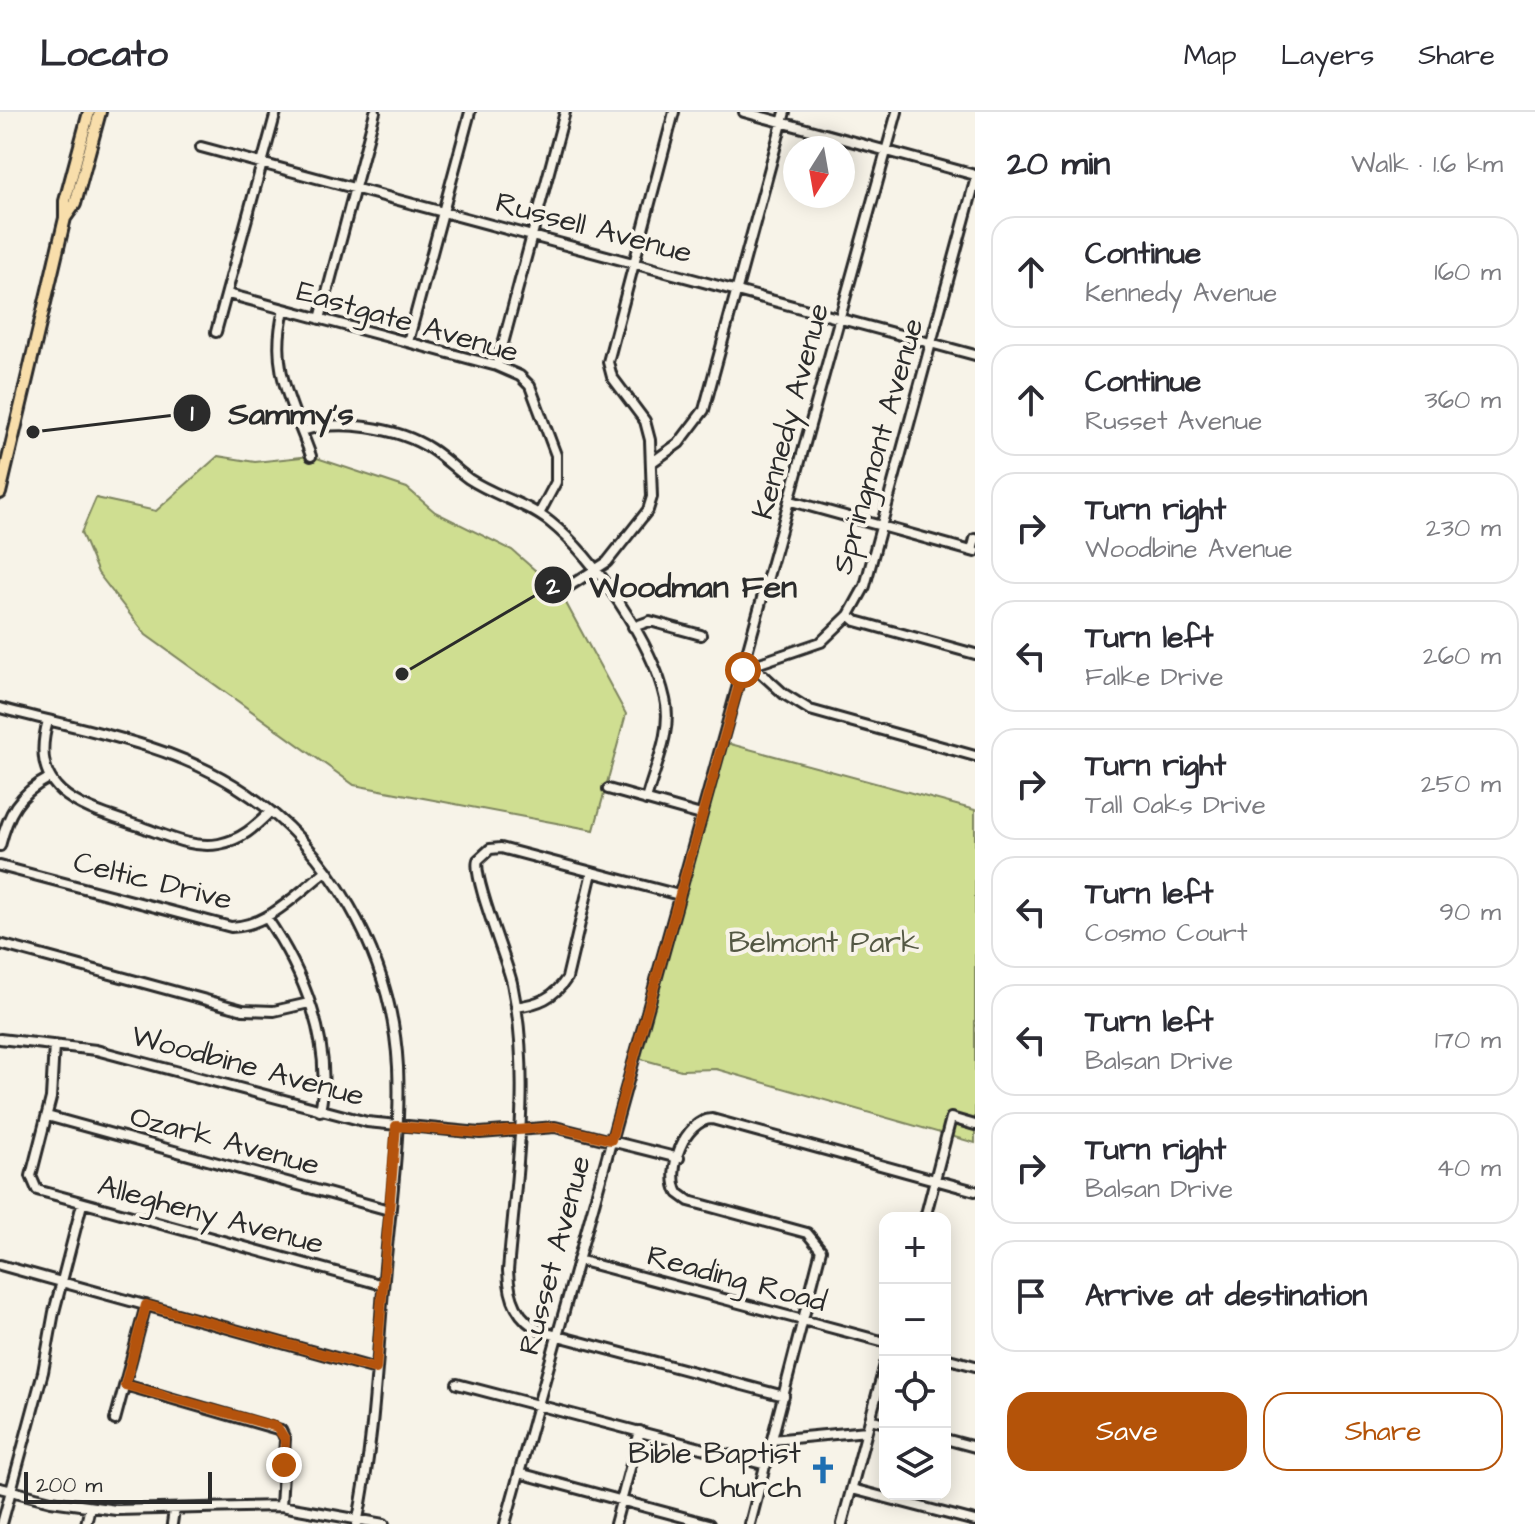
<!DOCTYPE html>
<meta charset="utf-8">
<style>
body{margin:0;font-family:"Architects Daughter",sans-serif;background:#f2f2f3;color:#2b2b33}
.controls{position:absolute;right:24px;bottom:24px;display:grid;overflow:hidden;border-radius:16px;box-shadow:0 4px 20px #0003}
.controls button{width:72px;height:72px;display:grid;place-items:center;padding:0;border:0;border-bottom:2px solid #e1e1e2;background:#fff;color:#2b2b33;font:40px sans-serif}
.compass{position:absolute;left:783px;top:24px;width:72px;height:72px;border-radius:50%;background:#fff;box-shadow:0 4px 20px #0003;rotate:191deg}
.scale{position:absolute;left:24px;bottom:20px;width:188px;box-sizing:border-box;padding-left:8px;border:4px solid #2b2b2b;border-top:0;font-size:22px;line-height:28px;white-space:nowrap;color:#2b2b2b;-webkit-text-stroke:6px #f7f3e8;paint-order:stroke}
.stop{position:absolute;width:24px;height:24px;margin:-18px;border:6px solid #b45309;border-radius:50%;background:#fff}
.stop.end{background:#b45309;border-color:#fff;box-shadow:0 2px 8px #0008}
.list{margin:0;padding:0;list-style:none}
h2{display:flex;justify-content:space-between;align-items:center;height:104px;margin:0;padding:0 32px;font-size:34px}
h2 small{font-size:26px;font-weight:400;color:#7c7c81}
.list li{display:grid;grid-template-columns:52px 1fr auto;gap:24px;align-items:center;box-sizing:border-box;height:112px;margin:0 16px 16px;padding:0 16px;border:2px solid #e1e1e2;border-radius:24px}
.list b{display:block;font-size:30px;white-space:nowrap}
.list p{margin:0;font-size:26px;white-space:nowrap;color:#7c7c81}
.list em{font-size:26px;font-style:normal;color:#7c7c81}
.actions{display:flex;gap:16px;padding:24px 32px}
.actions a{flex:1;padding:18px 0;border:2px solid #b45309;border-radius:24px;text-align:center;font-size:28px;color:#b45309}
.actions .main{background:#b45309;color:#fff}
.icon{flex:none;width:44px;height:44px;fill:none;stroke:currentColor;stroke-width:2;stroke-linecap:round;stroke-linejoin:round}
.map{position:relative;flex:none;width:975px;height:1412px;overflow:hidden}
header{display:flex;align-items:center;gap:48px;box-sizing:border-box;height:112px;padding:0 40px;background:#fff;border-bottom:2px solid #e1e1e2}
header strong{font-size:38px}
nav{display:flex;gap:44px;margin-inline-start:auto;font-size:28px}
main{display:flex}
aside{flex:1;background:#fff}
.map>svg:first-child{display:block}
.green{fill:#cfde91;stroke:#7d845e;stroke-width:2}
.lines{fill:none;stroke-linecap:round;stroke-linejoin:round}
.minor-casing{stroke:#2b2b2b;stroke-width:14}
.major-casing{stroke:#2b2b2b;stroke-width:16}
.minor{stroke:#f7f3e8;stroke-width:8}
.major{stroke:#f8deab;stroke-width:10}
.route{stroke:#b45309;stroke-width:10}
.labels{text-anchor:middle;stroke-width:8;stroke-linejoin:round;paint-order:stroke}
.street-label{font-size:30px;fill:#2b2b2b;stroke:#f7f3e8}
.park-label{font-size:30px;fill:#545844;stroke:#f7f3e8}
.poi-label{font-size:30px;fill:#2b2b2b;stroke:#f7f3e8;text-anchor:end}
.leader{fill:none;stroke:#2b2b2b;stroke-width:3}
.callout-dot{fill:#2b2b2b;stroke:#f7f3e8;stroke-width:3}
.mark-label{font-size:24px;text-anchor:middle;font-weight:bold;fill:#fff}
.callout-label{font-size:32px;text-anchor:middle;font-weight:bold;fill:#2b2b2b;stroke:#f7f3e8;stroke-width:8;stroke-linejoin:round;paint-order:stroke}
</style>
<header>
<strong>Locato</strong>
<nav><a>Map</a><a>Layers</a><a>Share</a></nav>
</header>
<main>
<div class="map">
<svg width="975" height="1412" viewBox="0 0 975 1412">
<rect width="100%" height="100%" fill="#f7f3e8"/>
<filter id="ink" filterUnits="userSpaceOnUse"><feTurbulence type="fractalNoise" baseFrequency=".0125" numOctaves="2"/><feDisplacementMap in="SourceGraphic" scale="16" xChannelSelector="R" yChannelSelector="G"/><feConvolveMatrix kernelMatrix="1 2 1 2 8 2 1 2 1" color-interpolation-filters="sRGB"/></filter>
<g filter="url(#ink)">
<path class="green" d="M218 344 255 350 311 344 407 376 435 400 512 438 560 480 626 602 594 718 354 673 146 523 98 461 81 421 96 386 156 399Z
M723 630 975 698V1031L716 957 681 958 634 945Z"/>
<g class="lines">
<defs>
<path id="minor" d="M744 0 975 63
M201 35 975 243
M228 182 497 254 520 264 530 274 556 343V370L539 402
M284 198C269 257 292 291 311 344
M320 207 375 0
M216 220 276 0
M408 230 470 0
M497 254 565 0
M302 319C339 307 397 315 431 337 445 346 456 358 469 367 495 384 526 391 550 410 594 445 653 532 665 587 673 619 654 657 646 688
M651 351 679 331 704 298 785 0
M791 389 975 440
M972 439 975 427
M560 480 607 450 648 398 652 385 650 328 645 309 612 265 608 250 674 0
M849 503 856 509 975 542
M633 515 650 509 701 523
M751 552 784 582 810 598 975 644
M754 553 821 530 849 503 865 474 975 69
M0 596C78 617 165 630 234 673 330 732 392 843 398 955 401 1025 390 1097 384 1166 377 1248 374 1331 357 1412
M48 609C26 684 86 696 142 715 167 724 193 737 219 732 241 728 255 715 270 700
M608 677 701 703
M0 734C8 702 18 682 49 666
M0 754 231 815C268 814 298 781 326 759
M679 783 501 736 490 737 478 748C472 765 506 845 512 871 532 966 516 1064 508 1159 509 1187 517 1208 543 1220L784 1284
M266 805C303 858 334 933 320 999
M0 832 243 898 274 899 309 891
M516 895C538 892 554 886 567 866L592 760
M0 927 96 938 367 1010 480 1021 555 1015 679 1046
M54 933 51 986 31 1064 37 1078 383 1173
M47 1004 389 1098
M925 1106 951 1006 975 1013
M578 1148 885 1230
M0 1153 376 1257
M945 1246 975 1254
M457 1272 766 1353
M125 1273 281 1318 285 1327 281 1394
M870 1307 885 1311
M115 1308 146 1193
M945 1327 975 1335
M772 1328 867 1319
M519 1361 709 1412
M0 1376 51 1389 116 1398 281 1394 384 1412
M852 1377 975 1409
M2 1412 43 1260 54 1200 82 1092
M86 1412 90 1395
M172 1412 174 1398
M505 1412 897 0
M615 1412 640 1319
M750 1412 821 1138 807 1121 689 1089 678 1081C666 1059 684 1008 712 1007L975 1079
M842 1412 885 1252"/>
<path id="major" d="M65 106 75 92 100 0
M0 381 65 106V89L89 0"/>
</defs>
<use href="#minor" class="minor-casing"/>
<use href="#major" class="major-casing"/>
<use href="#minor" class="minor"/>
<use href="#major" class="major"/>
</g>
</g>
<g class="lines" filter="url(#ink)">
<path class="route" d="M284 1353 285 1327 277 1315 125 1273 146 1193 376 1257 396 1014 480 1021 555 1015 611 1028 743 558"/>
</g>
<defs>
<symbol id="church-bare" viewBox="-9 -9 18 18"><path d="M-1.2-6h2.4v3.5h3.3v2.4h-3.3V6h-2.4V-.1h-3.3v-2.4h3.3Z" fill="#1f6fb2" stroke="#f7f3e8" stroke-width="2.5" paint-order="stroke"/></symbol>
</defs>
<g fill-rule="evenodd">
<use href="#church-bare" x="803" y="1338" width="40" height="40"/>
</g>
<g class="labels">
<g class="street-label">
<text transform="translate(594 115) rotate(15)" y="10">Russell Avenue</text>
<text transform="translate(408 209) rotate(16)" y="10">Eastgate Avenue</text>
<text transform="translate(790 299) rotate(-75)" y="10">Kennedy Avenue</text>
<text transform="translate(877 334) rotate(-74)" y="10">Springmont Avenue</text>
<text transform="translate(153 768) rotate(14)" y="10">Celtic Drive</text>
<text transform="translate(248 953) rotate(15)" y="10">Woodbine Avenue</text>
<text transform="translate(225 1028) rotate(15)" y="10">Ozark Avenue</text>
<text transform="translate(211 1102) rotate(15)" y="10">Allegheny Avenue</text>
<text transform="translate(554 1143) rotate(-75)" y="10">Russet Avenue</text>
<text transform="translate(737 1166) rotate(15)" y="10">Reading Road</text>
</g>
<g class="park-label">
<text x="824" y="840">Belmont Park</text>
</g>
<g class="poi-label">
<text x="801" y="1351">Bible Baptist<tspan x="801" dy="34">Church</tspan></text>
</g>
</g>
<path class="leader" d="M33 320L192 301M402 562L553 473"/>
<g class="callout-dot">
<circle cx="33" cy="320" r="8"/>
<circle cx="402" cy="562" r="8"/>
<circle cx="192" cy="301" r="20"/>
<circle cx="553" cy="473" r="20"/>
</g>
<g class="mark-label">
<text x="192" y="309">1</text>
<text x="553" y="482">2</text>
</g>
<g class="callout-label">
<text x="291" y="312">Sammy's</text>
<text x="693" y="485">Woodman Fen</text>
</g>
</svg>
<div class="controls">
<button>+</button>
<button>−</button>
<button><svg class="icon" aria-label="locate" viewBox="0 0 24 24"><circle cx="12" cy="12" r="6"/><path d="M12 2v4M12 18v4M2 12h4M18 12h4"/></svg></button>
<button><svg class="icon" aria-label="layers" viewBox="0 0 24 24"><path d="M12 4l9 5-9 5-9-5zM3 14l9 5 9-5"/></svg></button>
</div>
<svg class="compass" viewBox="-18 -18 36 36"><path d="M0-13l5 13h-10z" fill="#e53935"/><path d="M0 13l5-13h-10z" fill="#7c7c81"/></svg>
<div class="scale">200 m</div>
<div class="stop" style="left:743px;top:558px"></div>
<div class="stop end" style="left:284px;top:1353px"></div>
</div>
<aside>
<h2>20 min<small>Walk · 1.6 km</small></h2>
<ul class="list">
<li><svg class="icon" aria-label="ahead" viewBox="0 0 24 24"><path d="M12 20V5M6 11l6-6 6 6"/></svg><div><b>Continue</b><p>Kennedy Avenue</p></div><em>160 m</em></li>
<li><svg class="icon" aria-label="ahead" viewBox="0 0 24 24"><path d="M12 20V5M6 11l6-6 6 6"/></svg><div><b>Continue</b><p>Russet Avenue</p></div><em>360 m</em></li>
<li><svg class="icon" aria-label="right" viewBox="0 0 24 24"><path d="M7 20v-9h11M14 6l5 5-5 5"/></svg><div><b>Turn right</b><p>Woodbine Avenue</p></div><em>230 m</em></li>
<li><svg class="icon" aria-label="left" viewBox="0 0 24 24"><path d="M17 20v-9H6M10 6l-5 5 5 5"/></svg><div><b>Turn left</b><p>Falke Drive</p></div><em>260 m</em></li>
<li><svg class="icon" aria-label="right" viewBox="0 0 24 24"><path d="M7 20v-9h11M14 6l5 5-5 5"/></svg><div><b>Turn right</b><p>Tall Oaks Drive</p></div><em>250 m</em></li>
<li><svg class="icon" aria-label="left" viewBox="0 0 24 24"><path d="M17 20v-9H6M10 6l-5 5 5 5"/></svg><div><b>Turn left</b><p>Cosmo Court</p></div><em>90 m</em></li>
<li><svg class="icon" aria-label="left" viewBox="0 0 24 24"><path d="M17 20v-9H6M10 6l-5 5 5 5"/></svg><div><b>Turn left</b><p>Balsan Drive</p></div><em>170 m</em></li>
<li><svg class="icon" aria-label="right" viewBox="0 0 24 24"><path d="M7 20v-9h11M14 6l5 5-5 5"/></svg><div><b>Turn right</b><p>Balsan Drive</p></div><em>40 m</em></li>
<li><svg class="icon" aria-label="arrive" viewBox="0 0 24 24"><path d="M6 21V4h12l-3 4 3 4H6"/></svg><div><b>Arrive at destination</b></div></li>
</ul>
<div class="actions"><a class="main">Save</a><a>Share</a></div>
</aside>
</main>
